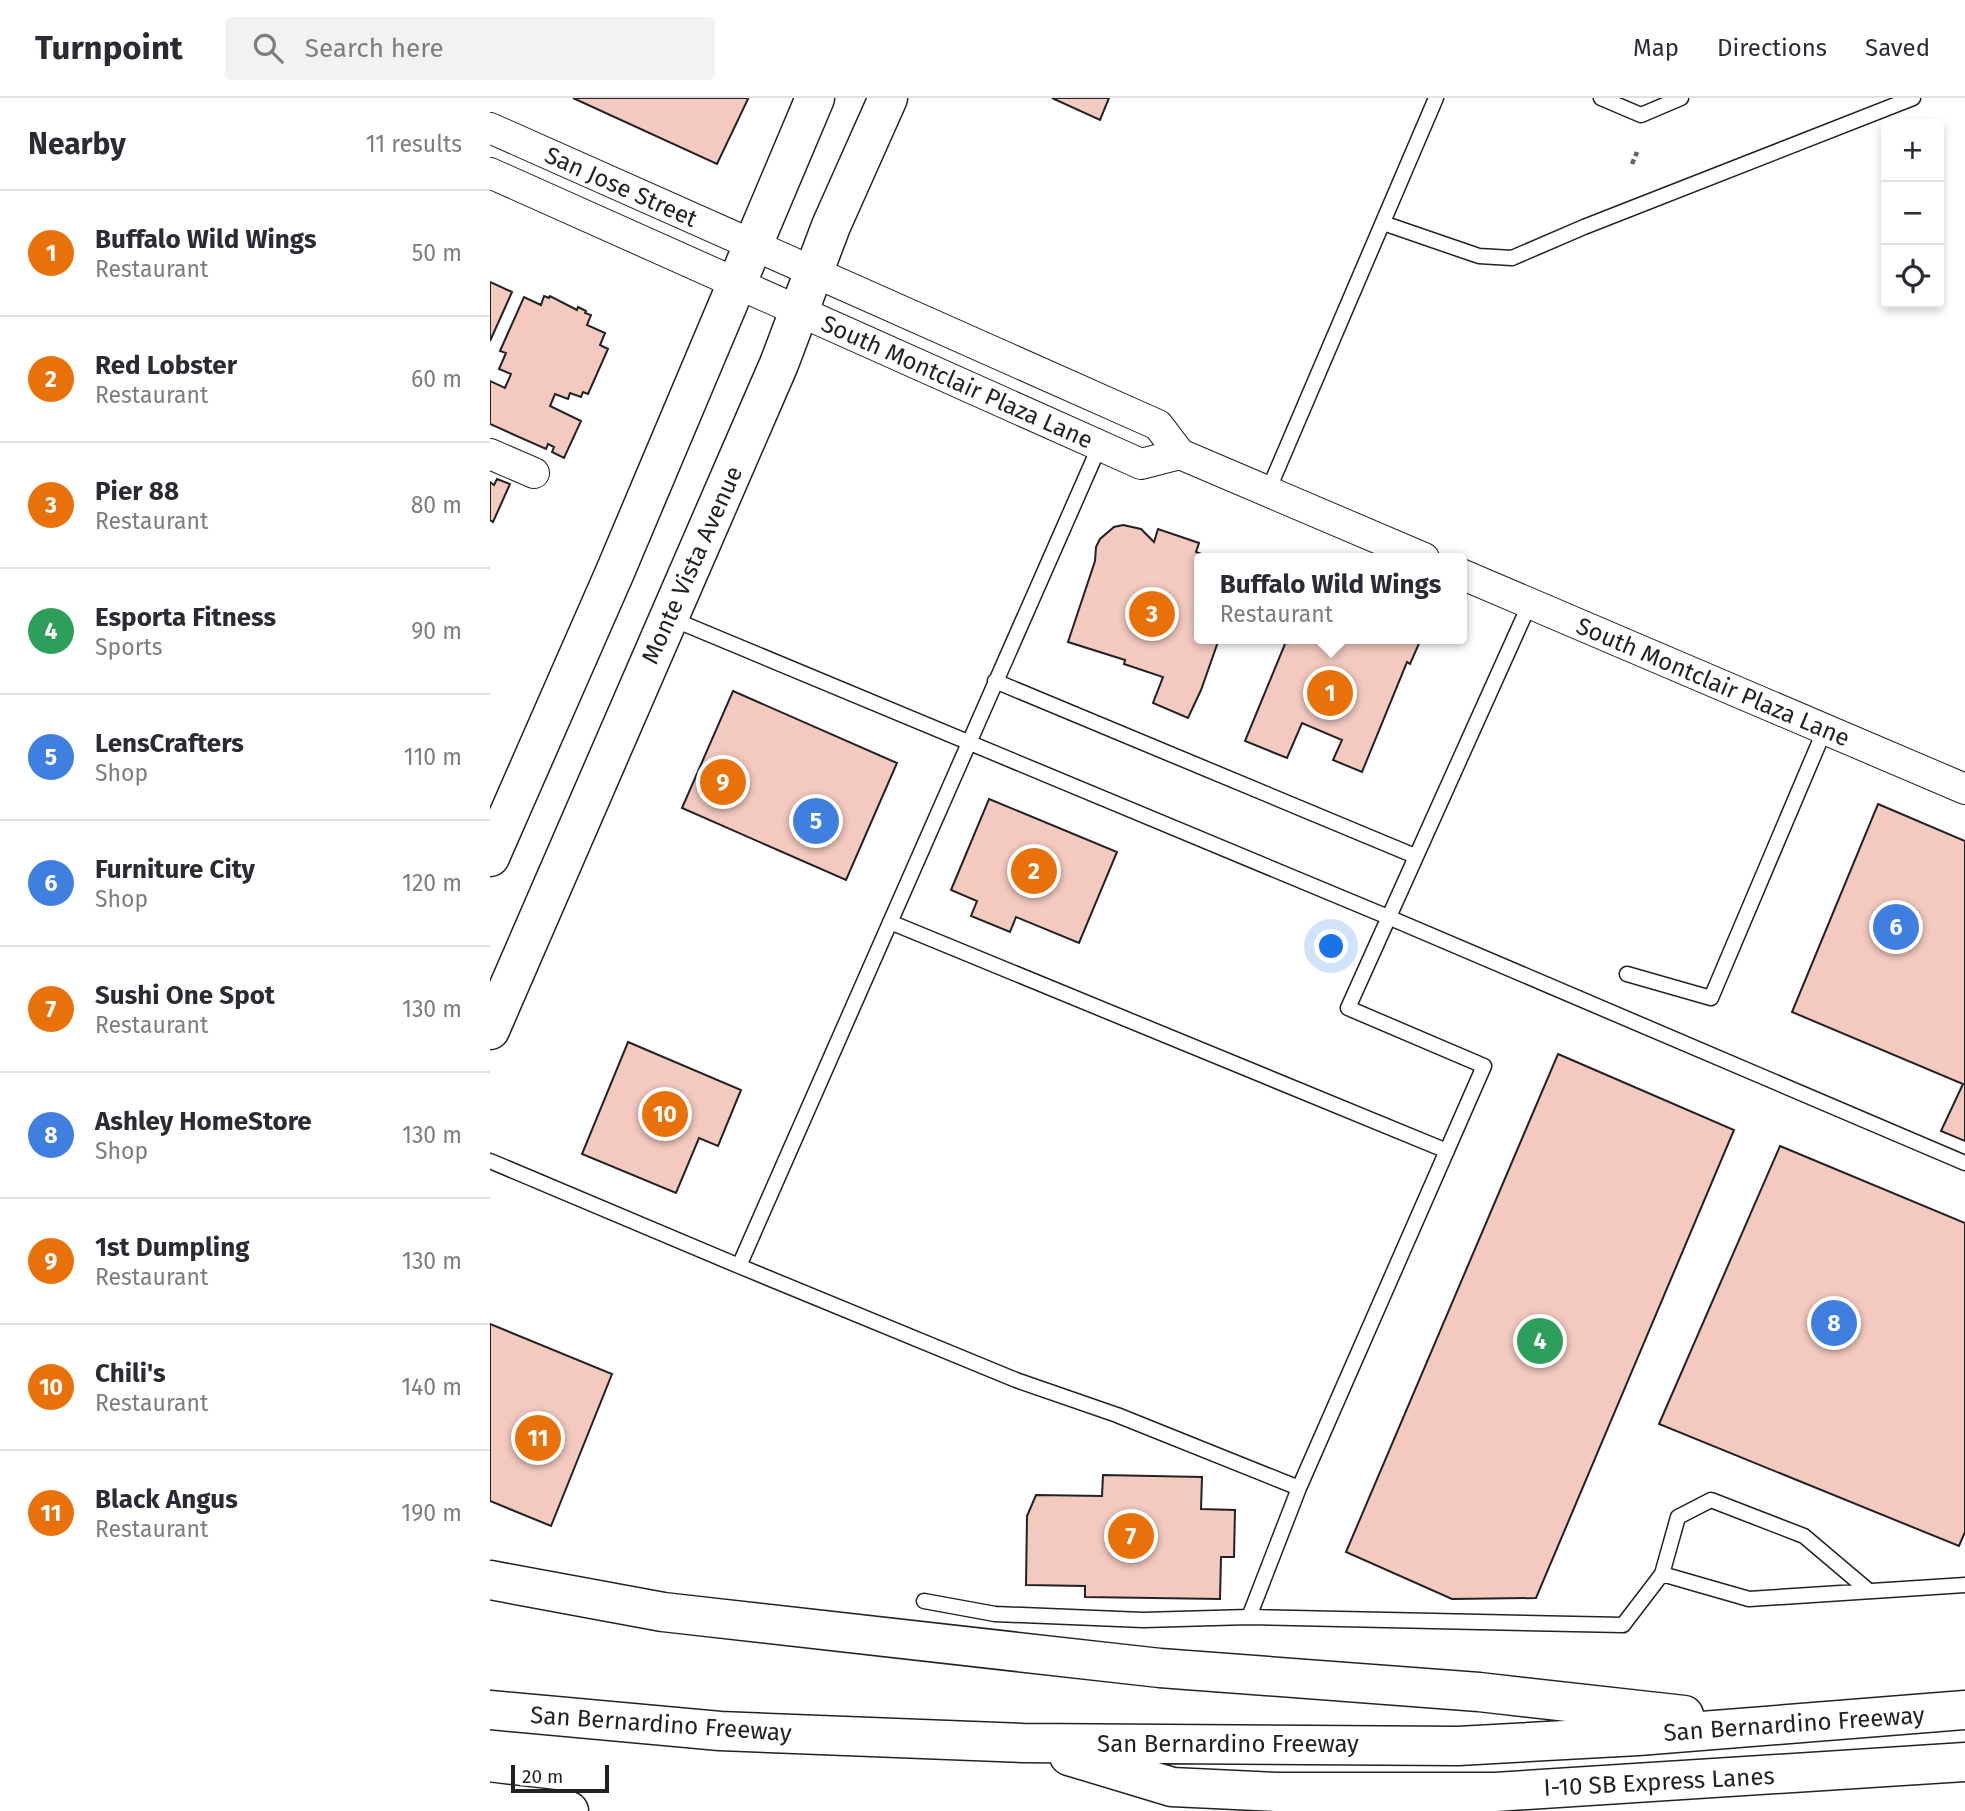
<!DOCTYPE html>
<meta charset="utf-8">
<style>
body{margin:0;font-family:"Fira Sans",sans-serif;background:#f2f2f3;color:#2b2b33}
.controls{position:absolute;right:21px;top:21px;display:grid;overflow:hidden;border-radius:7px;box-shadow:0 4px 10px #0003}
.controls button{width:63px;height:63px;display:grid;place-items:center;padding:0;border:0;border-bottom:2px solid #e1e1e2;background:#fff;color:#2b2b33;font:35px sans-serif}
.scale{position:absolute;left:21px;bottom:18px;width:98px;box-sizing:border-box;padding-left:7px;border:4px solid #222;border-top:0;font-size:19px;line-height:24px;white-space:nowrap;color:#222;-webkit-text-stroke:5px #fff;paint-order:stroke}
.you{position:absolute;left:842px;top:849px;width:24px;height:24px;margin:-18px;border:5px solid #fff;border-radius:50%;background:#1a73e8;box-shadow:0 0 0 10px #1a73e833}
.badge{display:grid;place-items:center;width:46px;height:46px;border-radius:50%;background:#d93025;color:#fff;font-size:23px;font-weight:700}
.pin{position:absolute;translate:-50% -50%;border:4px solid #fff;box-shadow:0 2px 7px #0006}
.popup{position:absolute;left:704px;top:455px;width:273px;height:91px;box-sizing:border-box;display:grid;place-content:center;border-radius:7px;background:#fff;filter:drop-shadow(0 2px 5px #0005);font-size:23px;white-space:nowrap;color:#7c7c81}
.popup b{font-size:26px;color:#2b2b33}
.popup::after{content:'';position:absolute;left:50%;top:100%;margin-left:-14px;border:14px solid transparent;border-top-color:#fff}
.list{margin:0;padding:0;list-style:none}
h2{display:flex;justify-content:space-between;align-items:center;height:91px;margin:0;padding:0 28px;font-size:30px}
h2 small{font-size:23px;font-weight:400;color:#7c7c81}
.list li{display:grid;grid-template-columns:46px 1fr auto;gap:21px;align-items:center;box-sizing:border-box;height:126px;padding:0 28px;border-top:2px solid #e1e1e2}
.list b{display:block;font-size:26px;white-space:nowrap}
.list p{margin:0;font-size:23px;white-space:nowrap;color:#7c7c81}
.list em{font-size:23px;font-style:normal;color:#7c7c81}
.icon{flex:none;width:38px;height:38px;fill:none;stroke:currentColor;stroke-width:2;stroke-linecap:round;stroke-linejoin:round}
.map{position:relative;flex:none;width:1475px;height:1713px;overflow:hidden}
header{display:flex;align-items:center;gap:42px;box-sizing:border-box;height:98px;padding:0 35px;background:#fff;border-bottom:2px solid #e1e1e2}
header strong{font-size:33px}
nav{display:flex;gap:38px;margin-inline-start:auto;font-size:24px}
.search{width:490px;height:63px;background:#f2f2f3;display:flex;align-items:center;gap:18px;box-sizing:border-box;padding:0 24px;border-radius:7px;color:#7c7c81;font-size:26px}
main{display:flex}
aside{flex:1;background:#fff}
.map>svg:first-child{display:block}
.building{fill:#f3c9c0;stroke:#222;stroke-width:2}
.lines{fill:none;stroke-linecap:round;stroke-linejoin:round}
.service-casing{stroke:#222;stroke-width:17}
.minor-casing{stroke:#222;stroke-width:32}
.primary-casing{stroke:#222;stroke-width:41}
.motorway-casing{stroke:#222;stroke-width:41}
.path{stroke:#646464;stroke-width:4.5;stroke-dasharray:5 3.5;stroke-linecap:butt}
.service{stroke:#fff;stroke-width:14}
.minor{stroke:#fff;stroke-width:30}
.primary{stroke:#fff;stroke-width:38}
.motorway{stroke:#fff;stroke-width:38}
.labels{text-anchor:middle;stroke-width:5;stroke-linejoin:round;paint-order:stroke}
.street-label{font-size:24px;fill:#222;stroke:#fff}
</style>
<header>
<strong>Turnpoint</strong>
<div class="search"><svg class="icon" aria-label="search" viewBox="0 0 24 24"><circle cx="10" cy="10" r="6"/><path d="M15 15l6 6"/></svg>Search here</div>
<nav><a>Map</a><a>Directions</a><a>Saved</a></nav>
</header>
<main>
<aside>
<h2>Nearby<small>11 results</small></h2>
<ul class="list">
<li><span class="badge" style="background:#e8710a">1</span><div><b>Buffalo Wild Wings</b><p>Restaurant</p></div><em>50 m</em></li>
<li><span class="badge" style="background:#e8710a">2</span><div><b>Red Lobster</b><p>Restaurant</p></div><em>60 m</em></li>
<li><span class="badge" style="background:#e8710a">3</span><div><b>Pier 88</b><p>Restaurant</p></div><em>80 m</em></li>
<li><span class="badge" style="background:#2e9e5b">4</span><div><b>Esporta Fitness</b><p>Sports</p></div><em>90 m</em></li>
<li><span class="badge" style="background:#3f7fe0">5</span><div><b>LensCrafters</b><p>Shop</p></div><em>110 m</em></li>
<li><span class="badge" style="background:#3f7fe0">6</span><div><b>Furniture City</b><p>Shop</p></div><em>120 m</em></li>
<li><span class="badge" style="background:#e8710a">7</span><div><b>Sushi One Spot</b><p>Restaurant</p></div><em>130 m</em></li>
<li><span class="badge" style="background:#3f7fe0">8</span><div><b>Ashley HomeStore</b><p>Shop</p></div><em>130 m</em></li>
<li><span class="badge" style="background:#e8710a">9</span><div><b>1st Dumpling</b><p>Restaurant</p></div><em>130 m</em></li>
<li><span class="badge" style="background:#e8710a">10</span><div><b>Chili's</b><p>Restaurant</p></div><em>140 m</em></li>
<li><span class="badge" style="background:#e8710a">11</span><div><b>Black Angus</b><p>Restaurant</p></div><em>190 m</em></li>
</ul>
</aside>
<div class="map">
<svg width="1475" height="1713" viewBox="0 0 1475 1713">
<rect width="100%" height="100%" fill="#fff"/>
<path class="building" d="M83 0H256L258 1 227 66Z
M562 0H619L610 22Z
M0 184 22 194 0 243Z
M54 198 59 200 60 198 87 212 88 209 96 213 95 215 101 217 97 227 115 235 110 247 118 251 98 296 93 294 91 299 80 295 78 301 65 296 60 308 91 323 74 360 62 354 64 349 58 346 56 351 0 326V283L15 290 21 276 9 271 16 255 10 253 34 199 51 207Z
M7 381 20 386 3 424 0 422V384L4 387Z
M633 427 651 431 664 444 668 431 709 445 706 454 722 460H709V541H729L711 592 698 620 663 605 673 579 634 566 635 562 578 544 605 463 606 449 610 441 624 429Z
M797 541H931L920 566 917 564 872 674 843 662 852 642 812 625 797 660 755 643Z
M243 593 407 665 356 782 192 710Z
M499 701 627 754 589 845 526 819 520 834 481 818 487 803 461 792Z
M1388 706 1475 743V1043L1451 1033 1473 986 1302 914Z
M138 944 251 992 228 1048 209 1040 186 1095 92 1056Z
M1068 956 1244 1032 1046 1500 962 1501 856 1454Z
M1290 1048 1475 1125V1434L1469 1448 1169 1326Z
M0 1226 122 1276 61 1428 0 1403Z
M613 1377 712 1379 711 1411 745 1412 744 1459H731L730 1501 595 1499V1488L536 1487 537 1418 546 1397 612 1398Z"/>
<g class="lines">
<defs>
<path id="service" d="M1111 0 1151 17 1191 0
M893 125 989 158 1022 160 1094 129 1423 0
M778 393 946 0
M1040 505 858 910 994 968 809 1390 759 1519 1133 1527 1172 1476 1259 1501 1475 1487
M180 520 898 819 1475 1065
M505 583 925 758
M400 824 957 1053
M1137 876 1221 900 1335 631
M0 1063 249 1168 610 347
M249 1168 526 1282 627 1317 809 1390
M1172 1476 1188 1419 1221 1402 1314 1438 1379 1493
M434 1503 505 1516 653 1522 759 1519"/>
<path id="minor" d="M0 30 668 327 690 356 934 460
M0 75 651 366 690 356
M0 356 44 375
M971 476 1475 691"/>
<path id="primary" d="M0 759 125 474 325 0
M0 932 289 266 341 128 398 0"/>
<path id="motorway" d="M0 1482 173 1514 670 1570 989 1594 1194 1617
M0 1612 230 1633 533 1645 968 1648 1148 1638 1475 1612
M579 1658 682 1689 787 1694H1005L1475 1664
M0 1704 79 1713"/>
</defs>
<use href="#service" class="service-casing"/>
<use href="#minor" class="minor-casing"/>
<use href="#primary" class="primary-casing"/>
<use href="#motorway" class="motorway-casing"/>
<path class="path" d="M1142 66 1147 54"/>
<use href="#service" class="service"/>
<use href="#minor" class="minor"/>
<use href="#primary" class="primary"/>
<use href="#motorway" class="motorway"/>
</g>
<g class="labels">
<g class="street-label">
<text transform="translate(131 89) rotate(24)" y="8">San Jose Street</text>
<text transform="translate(467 284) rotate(24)" y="8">South Montclair Plaza Lane</text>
<text transform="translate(202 467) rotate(-66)" y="8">Monte Vista Avenue</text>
<text transform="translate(1223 584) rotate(23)" y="8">South Montclair Plaza Lane</text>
<text transform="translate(171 1626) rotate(4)" y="8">San Bernardino Freeway</text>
<text transform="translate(1304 1626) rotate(-4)" y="8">San Bernardino Freeway</text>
<text x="738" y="1654">San Bernardino Freeway</text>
<text transform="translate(1169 1684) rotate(-3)" y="8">I-10 SB Express Lanes</text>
</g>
</g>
</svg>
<div class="controls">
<button>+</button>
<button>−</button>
<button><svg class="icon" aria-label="locate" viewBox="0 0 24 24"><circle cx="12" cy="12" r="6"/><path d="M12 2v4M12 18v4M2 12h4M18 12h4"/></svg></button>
</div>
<div class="scale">20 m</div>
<div class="you"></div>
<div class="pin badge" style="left:840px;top:595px;background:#e8710a">1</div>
<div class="popup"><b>Buffalo Wild Wings</b>Restaurant</div>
<div class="pin badge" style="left:544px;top:773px;background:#e8710a">2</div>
<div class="pin badge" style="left:662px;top:516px;background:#e8710a">3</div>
<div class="pin badge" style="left:1050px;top:1243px;background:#2e9e5b">4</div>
<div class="pin badge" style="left:326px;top:723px;background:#3f7fe0">5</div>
<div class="pin badge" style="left:1406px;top:829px;background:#3f7fe0">6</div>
<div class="pin badge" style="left:641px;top:1438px;background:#e8710a">7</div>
<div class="pin badge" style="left:1344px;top:1225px;background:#3f7fe0">8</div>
<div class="pin badge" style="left:233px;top:684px;background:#e8710a">9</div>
<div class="pin badge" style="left:175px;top:1016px;background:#e8710a">10</div>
<div class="pin badge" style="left:48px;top:1340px;background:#e8710a">11</div>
</div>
</main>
